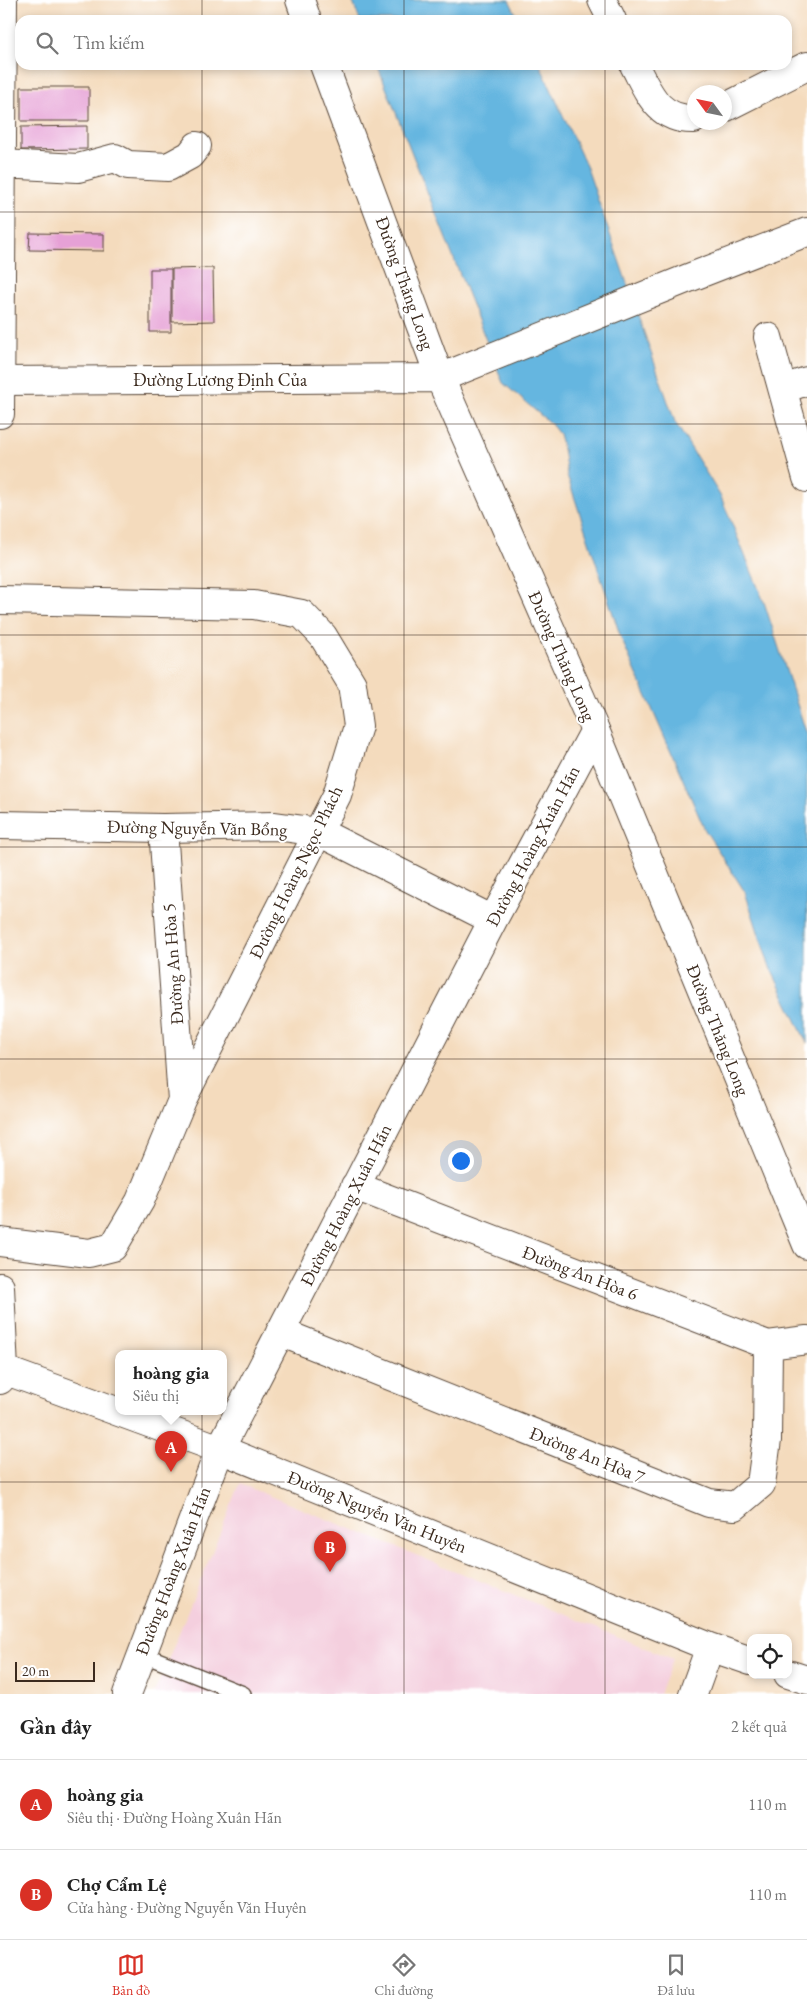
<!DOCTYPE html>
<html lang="vi">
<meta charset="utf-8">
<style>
body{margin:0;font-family:"EB Garamond",serif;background:#f2f2f2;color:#222}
.controls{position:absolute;right:15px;bottom:15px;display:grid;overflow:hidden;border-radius:10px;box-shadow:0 2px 8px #0003}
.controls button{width:45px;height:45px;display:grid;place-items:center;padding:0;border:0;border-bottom:1px solid #e0e0e0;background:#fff;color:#222;font:25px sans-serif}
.compass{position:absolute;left:687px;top:85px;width:45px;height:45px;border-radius:50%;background:#fff;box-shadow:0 2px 8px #0003;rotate:303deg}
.scale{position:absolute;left:15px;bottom:12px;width:80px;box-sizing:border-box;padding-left:5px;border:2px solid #3b2a1e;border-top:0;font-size:14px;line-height:18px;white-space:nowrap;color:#3b2a1e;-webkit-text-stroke:4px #fff;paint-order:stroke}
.you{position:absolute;left:460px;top:1160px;width:18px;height:18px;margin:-12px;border:4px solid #fff;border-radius:50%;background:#1a73e8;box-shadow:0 0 0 8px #1a73e833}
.badge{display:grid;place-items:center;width:32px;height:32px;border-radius:50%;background:#d93025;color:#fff;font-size:16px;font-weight:700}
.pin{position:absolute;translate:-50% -41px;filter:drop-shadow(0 1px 2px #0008)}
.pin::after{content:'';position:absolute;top:26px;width:18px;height:15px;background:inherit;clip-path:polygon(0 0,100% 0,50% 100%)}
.popup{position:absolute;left:115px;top:1350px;width:112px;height:65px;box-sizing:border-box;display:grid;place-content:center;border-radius:10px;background:#fff;filter:drop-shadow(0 1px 4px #0005);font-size:16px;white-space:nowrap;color:#767676}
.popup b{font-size:19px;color:#222}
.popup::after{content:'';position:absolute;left:50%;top:100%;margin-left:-10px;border:10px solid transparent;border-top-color:#fff}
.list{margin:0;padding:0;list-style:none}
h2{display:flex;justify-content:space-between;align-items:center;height:65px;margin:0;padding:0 20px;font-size:21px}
h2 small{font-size:16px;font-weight:400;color:#767676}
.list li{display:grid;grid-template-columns:32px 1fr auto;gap:15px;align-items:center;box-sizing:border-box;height:90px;padding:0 20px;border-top:1px solid #e0e0e0}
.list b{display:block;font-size:19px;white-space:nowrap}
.list p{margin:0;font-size:16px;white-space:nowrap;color:#767676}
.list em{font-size:16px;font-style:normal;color:#767676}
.icon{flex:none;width:28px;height:28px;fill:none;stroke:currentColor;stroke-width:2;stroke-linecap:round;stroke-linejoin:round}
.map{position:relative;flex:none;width:807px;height:1694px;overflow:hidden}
.search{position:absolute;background:#fff;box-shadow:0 2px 8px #0003;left:15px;right:15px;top:15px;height:55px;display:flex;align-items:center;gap:12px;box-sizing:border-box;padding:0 18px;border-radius:15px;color:#767676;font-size:19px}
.sheet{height:245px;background:#fff}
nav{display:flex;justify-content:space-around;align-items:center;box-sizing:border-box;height:70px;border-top:1px solid #e0e0e0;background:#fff;font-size:14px;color:#767676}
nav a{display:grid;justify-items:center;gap:2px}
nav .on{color:#d93025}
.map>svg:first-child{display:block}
.built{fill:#f4cfde}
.water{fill:#65b6e0;stroke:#50707f}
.building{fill:#e6a1d6}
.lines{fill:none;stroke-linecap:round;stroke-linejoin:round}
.lane-casing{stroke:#574536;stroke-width:18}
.street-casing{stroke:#574536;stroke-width:30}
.secondary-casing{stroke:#574536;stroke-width:30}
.lane{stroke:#fff;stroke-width:15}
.street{stroke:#fff;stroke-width:28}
.secondary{stroke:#fff;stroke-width:28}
.grid{fill:none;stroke:#3b2a1e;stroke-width:1;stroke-opacity:0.55}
.labels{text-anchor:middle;stroke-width:4;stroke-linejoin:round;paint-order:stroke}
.street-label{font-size:18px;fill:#3b2a1e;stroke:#fff}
</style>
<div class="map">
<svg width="807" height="1694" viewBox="0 0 807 1694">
<rect width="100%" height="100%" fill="#fff"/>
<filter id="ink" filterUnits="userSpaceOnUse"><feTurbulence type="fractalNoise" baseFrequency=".02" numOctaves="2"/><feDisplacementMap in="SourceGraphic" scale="10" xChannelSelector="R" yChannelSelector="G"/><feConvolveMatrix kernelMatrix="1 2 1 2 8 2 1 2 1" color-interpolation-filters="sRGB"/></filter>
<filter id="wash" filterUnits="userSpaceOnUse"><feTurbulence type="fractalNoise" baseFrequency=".0096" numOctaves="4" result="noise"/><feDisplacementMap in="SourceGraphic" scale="20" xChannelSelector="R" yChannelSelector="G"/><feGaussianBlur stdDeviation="1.12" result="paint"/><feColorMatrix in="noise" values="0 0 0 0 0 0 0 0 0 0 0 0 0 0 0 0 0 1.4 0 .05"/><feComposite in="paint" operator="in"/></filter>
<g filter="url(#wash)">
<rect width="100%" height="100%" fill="#f4dbbd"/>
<path class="built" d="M240 1484 673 1659 659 1694H154Z"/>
<path class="water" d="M352 0H509L519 20H360Z
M377 65H540L587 168 675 422 721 497 764 602 807 735V1043L769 965 745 892 705 830 621 638 567 475 563 449 559 434 551 424 503 383Z"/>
<g id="blocks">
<path class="building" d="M21 87H89V121H21Z
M87 126V149L21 150V127Z
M30 233 104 234V251L29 250Z
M213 268 214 321 172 322V269Z
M150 269H171V332H150Z"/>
</g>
</g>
<g filter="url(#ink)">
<use href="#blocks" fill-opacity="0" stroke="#574536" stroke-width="1"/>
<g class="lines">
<defs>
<path id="lane" d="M142 1654 243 1694"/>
<path id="street" d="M602 0 612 20
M634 65C649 93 658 120 694 119
M724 108 807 66
M2 164 78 168 115 158 128 165 168 167 190 155 197 146
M768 337 807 478
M440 378 691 277 807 232
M783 389 807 381
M0 414 3 0
M0 600 254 605 302 614 323 636 352 684 358 726 337 795 182 1100 140 1201 113 1247 89 1253 0 1242
M0 825 163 828 275 826 319 832 493 920
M163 828 182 1100
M355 1186 768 1345 807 1340
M0 1287 4 1370 0 1380
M280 1332 709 1503 735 1506 761 1484 767 1440 768 1345
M0 1370H4L220 1449 710 1647 751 1661
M788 1674 807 1680
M127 1694 220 1449 493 920 595 730
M693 1694 710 1647"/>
<path id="secondary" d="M300 0 307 20
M324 65 440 378 595 730 807 1245
M0 381 440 378"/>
</defs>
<use href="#lane" class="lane-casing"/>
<use href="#street" class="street-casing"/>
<use href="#secondary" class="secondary-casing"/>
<use href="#lane" class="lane"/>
<use href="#street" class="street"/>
<use href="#secondary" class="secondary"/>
</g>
</g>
<path class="grid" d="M202 0V20M404 0V20M605 0V20M202 65V1694M404 65V1694M605 65V1694M0 212H807M0 424H807M0 635H807M0 847H807M0 1059H807M0 1270H807M0 1482H807"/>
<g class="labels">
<g class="street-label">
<text transform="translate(405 283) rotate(70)" y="6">Đường Thăng Long</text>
<text x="220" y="386">Đường Lương Định Của</text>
<text transform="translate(562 656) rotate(66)" y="6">Đường Thăng Long</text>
<text transform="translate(197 828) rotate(1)" y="6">Đường Nguyễn Văn Bổng</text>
<text transform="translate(533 846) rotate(-62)" y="6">Đường Hoàng Xuân Hãn</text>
<text transform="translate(296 872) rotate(-64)" y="6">Đường Hoàng Ngọc Phách</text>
<text transform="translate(173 964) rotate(-94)" y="6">Đường An Hòa 5</text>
<text transform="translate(718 1030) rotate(68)" y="6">Đường Thăng Long</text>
<text transform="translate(346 1205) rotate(-63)" y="6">Đường Hoàng Xuân Hãn</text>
<text transform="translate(580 1273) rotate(21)" y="6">Đường An Hòa 6</text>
<text transform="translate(587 1455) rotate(22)" y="6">Đường An Hòa 7</text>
<text transform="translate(377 1512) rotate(22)" y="6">Đường Nguyễn Văn Huyên</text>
<text transform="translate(173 1571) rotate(-69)" y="6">Đường Hoàng Xuân Hãn</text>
</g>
</g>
</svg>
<div class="controls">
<button><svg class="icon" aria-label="locate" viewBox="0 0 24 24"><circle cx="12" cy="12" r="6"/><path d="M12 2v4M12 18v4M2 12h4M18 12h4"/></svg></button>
</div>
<svg class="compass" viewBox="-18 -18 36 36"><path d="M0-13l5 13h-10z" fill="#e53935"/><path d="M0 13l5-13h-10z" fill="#767676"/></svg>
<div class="scale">20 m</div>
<div class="you"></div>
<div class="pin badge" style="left:171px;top:1472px">A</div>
<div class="popup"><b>hoàng gia</b>Siêu thị</div>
<div class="pin badge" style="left:330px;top:1572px">B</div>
<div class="search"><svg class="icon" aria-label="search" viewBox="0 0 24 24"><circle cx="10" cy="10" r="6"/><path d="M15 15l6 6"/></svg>Tìm kiếm</div>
</div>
<section class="sheet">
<h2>Gần đây<small>2 kết quả</small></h2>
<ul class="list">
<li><span class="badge">A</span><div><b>hoàng gia</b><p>Siêu thị · Đường Hoàng Xuân Hãn</p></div><em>110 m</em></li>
<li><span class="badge">B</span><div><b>Chợ Cẩm Lệ</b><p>Cửa hàng · Đường Nguyễn Văn Huyên</p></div><em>110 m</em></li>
</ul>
</section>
<nav>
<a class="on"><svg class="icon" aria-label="map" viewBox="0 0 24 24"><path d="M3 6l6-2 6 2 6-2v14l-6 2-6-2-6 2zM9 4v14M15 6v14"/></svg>Bản đồ</a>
<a><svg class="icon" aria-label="directions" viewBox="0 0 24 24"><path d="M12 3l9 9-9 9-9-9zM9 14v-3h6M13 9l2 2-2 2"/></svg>Chỉ đường</a>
<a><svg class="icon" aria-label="saved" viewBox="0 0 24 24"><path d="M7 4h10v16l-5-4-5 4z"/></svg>Đã lưu</a>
</nav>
